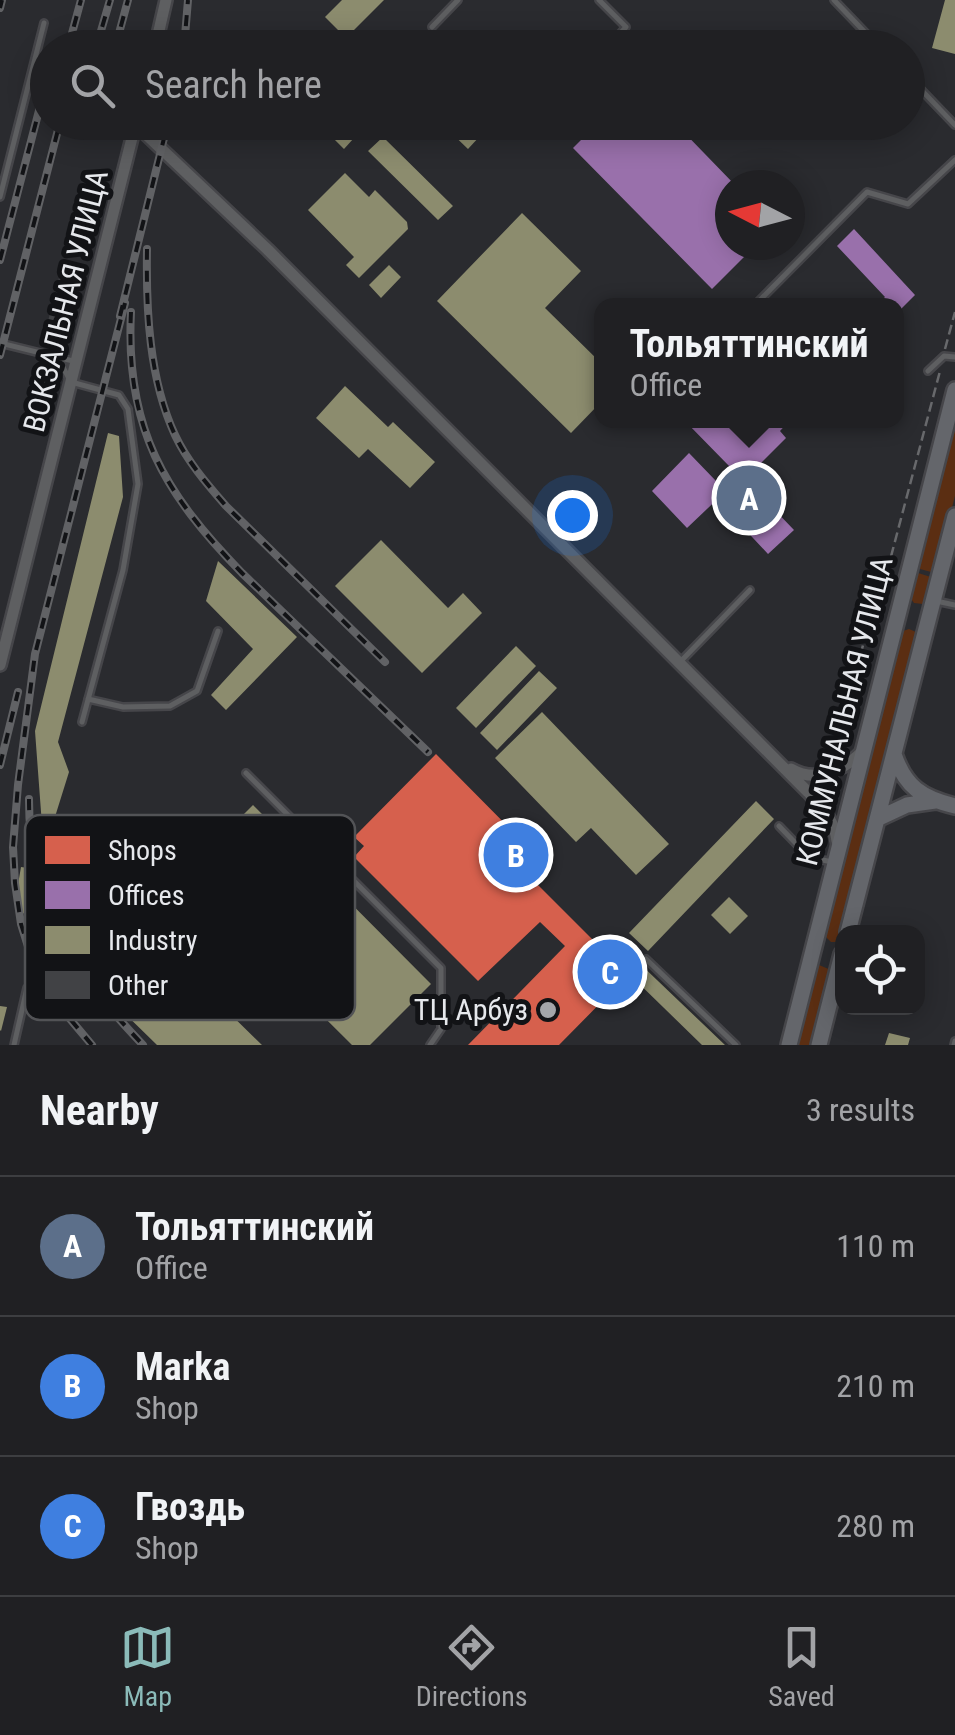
<!DOCTYPE html>
<meta charset="utf-8">
<style>
body{margin:0;font-family:"Roboto Condensed",sans-serif;background:#28282b;color:#f1f3f6}
.controls{position:absolute;right:30px;bottom:30px;display:grid;overflow:hidden;border-radius:20px;box-shadow:0 5px 25px #0003}
.controls button{width:90px;height:90px;display:grid;place-items:center;padding:0;border:0;border-bottom:2px solid #3d3e41;background:#202023;color:#f1f3f6;font:50px sans-serif}
.compass{position:absolute;left:715px;top:170px;width:90px;height:90px;border-radius:50%;background:#202023;box-shadow:0 5px 25px #0003;rotate:276deg}
.you{position:absolute;left:572px;top:515px;width:35px;height:35px;margin:-25px;border:8px solid #fff;border-radius:50%;background:#1a73e8;box-shadow:0 0 0 15px #1a73e833}
.badge{display:grid;place-items:center;width:65px;height:65px;border-radius:50%;background:#8bbbb9;color:#fff;font-size:32px;font-weight:700}
.pin{position:absolute;translate:-50% -50%;border:5px solid #fff;box-shadow:0 2px 10px #0006}
.popup{position:absolute;left:594px;top:298px;width:310px;height:130px;box-sizing:border-box;display:grid;place-content:center;border-radius:20px;background:#202023;filter:drop-shadow(0 2px 8px #0005);font-size:32px;white-space:nowrap;color:#a2a3a6}
.popup b{font-size:38px;color:#f1f3f6}
.popup::after{content:'';position:absolute;left:50%;top:100%;margin-left:-20px;border:20px solid transparent;border-top-color:#202023}
.list{margin:0;padding:0;list-style:none}
h2{display:flex;justify-content:space-between;align-items:center;height:130px;margin:0;padding:0 40px;font-size:42px}
h2 small{font-size:32px;font-weight:400;color:#a2a3a6}
.list li{display:grid;grid-template-columns:65px 1fr auto;gap:30px;align-items:center;box-sizing:border-box;height:140px;padding:0 40px;border-top:2px solid #3d3e41}
.list b{display:block;font-size:38px;white-space:nowrap}
.list p{margin:0;font-size:32px;white-space:nowrap;color:#a2a3a6}
.list em{font-size:32px;font-style:normal;color:#a2a3a6}
.icon{flex:none;width:55px;height:55px;fill:none;stroke:currentColor;stroke-width:2;stroke-linecap:round;stroke-linejoin:round}
.map{position:relative;flex:none;width:955px;height:1045px;overflow:hidden}
.search{position:absolute;background:#202023;box-shadow:0 5px 25px #0003;left:30px;right:30px;top:30px;height:110px;display:flex;align-items:center;gap:25px;box-sizing:border-box;padding:0 35px;border-radius:55px;color:#a2a3a6;font-size:38px}
.sheet{height:550px;background:#202023}
nav{display:flex;justify-content:space-around;align-items:center;box-sizing:border-box;height:140px;border-top:2px solid #3d3e41;background:#202023;font-size:28px;color:#a2a3a6}
nav a{display:grid;justify-items:center;gap:5px}
nav .on{color:#8bbbb9}
.map>svg:first-child{display:block}
.green{fill:#5b2e12}
.shops{fill:#d6604d}
.offices{fill:#9970ab}
.industry{fill:#8c8c6e}
.building{fill:#414245}
.lines{fill:none;stroke-linecap:round;stroke-linejoin:round}
.lane-casing{stroke:#46464a;stroke-width:10}
.street-casing{stroke:#46464a;stroke-width:16}
.secondary-casing{stroke:#46464a;stroke-width:20}
.path{stroke:#68696c;stroke-width:2.5;stroke-dasharray:10 5;stroke-linecap:butt}
.lane{stroke:#5e5f61;stroke-width:5}
.street{stroke:#5e5f61;stroke-width:11}
.secondary{stroke:#64666b;stroke-width:15}
.rail-casing{stroke:#616265;stroke-width:8}
.rail{stroke:#121316;stroke-width:4;stroke-dasharray:11;stroke-linecap:butt}
.poi-dot{fill:#a4a6aa;stroke:#121316;stroke-width:4}
.labels{text-anchor:middle;stroke-width:10;stroke-linejoin:round;paint-order:stroke}
.street-label{font-size:30px;fill:#e6e8ec;stroke:#121316}
.poi-label{font-size:30px;fill:#e6e8ec;stroke:#121316;text-anchor:end}
.key{fill:#121316;stroke:#525356;stroke-width:2.5}
.key-label{font-size:28px;fill:#e6e8ec}
</style>
<div class="map">
<svg width="955" height="1045" viewBox="0 0 955 1045">
<rect width="100%" height="100%" fill="#2a2b2f"/>
<path class="green" d="M955 416V496L935 573 916 568Z
M915 572 934 578 923 604 914 603 909 596Z
M909 629 916 632 917 641 841 935 836 942H831L824 935 900 632Z
M819 965 831 970 814 1045H795L816 967Z"/>
<path class="shops" d="M436 754 549 868 535 882 628 975 559 1045H468L565 946 540 922 478 981 354 857 364 846 354 837Z"/>
<path class="offices" d="M599 122H674L735 185H730V245H756L712 289 573 148Z
M854 229 915 295 896 314V306H876L885 297 837 246Z
M684 420H790L780 431 786 438 745 479 794 530 768 554 738 522 748 513 727 490 687 528 652 491 689 453 716 481 730 467Z"/>
<path class="industry" d="M342 0H384L346 38 325 17Z
M945 0H955V54L932 48Z
M440 122H493L468 149Z
M342 127 354 138 344 149 332 137Z
M383 137 453 206 438 220 368 151Z
M345 173 369 197 375 190 407 222 408 229 359 278 346 265 354 257 308 210Z
M522 213 581 271 545 308 602 364V401L571 433 437 301Z
M389 265 401 277 381 298 369 285Z
M345 386 388 427 393 422 435 462 410 488 368 449 359 458 316 418Z
M108 433 119 436 123 497 58 742 69 772 44 852 35 731Z
M381 540 448 608 463 593 482 613 422 673 335 586Z
M218 561 297 637 226 710 211 695 253 649 206 601Z
M516 646 536 666 476 728 456 708Z
M539 671 557 688 497 750 480 733Z
M542 712 669 844 636 875 591 828 576 842 495 758Z
M756 801 774 819 648 951 629 933Z
M253 805 431 984 370 1045H352L182 876Z
M21 867 43 870 37 900H34L32 915 16 912 19 897 16 896Z
M729 897 748 916 730 934 711 915Z
M137 923 262 1045H157L112 1001 121 991 95 966Z
M635 959 725 1045H702L625 970Z
M0 1006 7 1007 1 1031 0 1030Z
M889 1033 910 1038 908 1045H885Z"/>
<path class="building" d="M63 262 82 267 63 342 44 337Z"/>
<g class="lines">
<defs>
<path id="lane" d="M599 0 626 27 607 48
M834 0 880 48
M432 27 458 0
M908 76 955 125
M0 197 44 23
M754 306 867 192 908 204 955 160
M0 343 73 361
M58 358 71 382 119 395 128 409 138 484 123 570 82 722
M928 371 944 356 955 357
M936 601 955 605
M682 660 750 590
M88 699 123 707 170 706 197 691 218 631
M246 773 441 968V1029L430 1045
M779 826 809 857 832 862
M646 959 736 1045
M14 1045 27 988
M954 1045 955 1041"/>
<path id="street" d="M155 48 166 0
M135 124 268 250 808 792C821 807 835 821 837 841
M0 665 136 122
M791 769C817 784 844 770 864 750"/>
<path id="secondary" d="M894 754C905 787 922 798 955 806
M877 819 907 805 935 801
M848 932 955 516
M789 1045 955 390
M819 1045 842 954"/>
</defs>
<use href="#lane" class="lane-casing"/>
<use href="#street" class="street-casing"/>
<use href="#secondary" class="secondary-casing"/>
<path class="path" d="M945 349 955 312
M835 757 882 569 889 564 940 371"/>
<use href="#lane" class="lane"/>
<use href="#street" class="street"/>
<use href="#secondary" class="secondary"/>
<defs>
<path id="rail" d="M0 8 2 0
M68 48 81 0
M96 48 110 0
M115 48 128 0
M184 48 188 0
M147 249C146 310 149 379 175 435 187 461 207 484 226 506L385 662
M0 260 48 76
M131 312C125 428 164 493 242 573L428 752
M120 316 168 122
M0 355 60 122
M0 765 18 692
M29 799C29 909 71 969 143 1045
M92 1045 65 1013 44 983 31 956 21 924 15 883 13 847 18 785 35 654 125 303"/>
</defs>
<use href="#rail" class="rail-casing"/>
<use href="#rail" class="rail"/>
</g>
<circle class="poi-dot" cx="548" cy="1010" r="10"/>
<g class="labels">
<g class="street-label">
<text transform="translate(66 301) rotate(-76)" y="10">ВОКЗАЛЬНАЯ УЛИЦА</text>
<text transform="translate(845 711) rotate(-76)" y="10">КОММУНАЛЬНАЯ УЛИЦА</text>
</g>
<g class="poi-label">
<text x="528" y="1020">ТЦ Арбуз</text>
</g>
</g>
<rect x="25" y="815" width="330" height="205" rx="15" class="key"/>
<rect x="45" y="836" width="45" height="28" fill="#d6604d"/>
<rect x="45" y="881" width="45" height="28" fill="#9970ab"/>
<rect x="45" y="926" width="45" height="28" fill="#8c8c6e"/>
<rect x="45" y="971" width="45" height="28" fill="#414245"/>
<g class="key-label">
<text x="108" y="860">Shops</text>
<text x="108" y="905">Offices</text>
<text x="108" y="950">Industry</text>
<text x="108" y="995">Other</text>
</g>
</svg>
<div class="controls">
<button><svg class="icon" aria-label="locate" viewBox="0 0 24 24"><circle cx="12" cy="12" r="6"/><path d="M12 2v4M12 18v4M2 12h4M18 12h4"/></svg></button>
</div>
<svg class="compass" viewBox="-18 -18 36 36"><path d="M0-13l5 13h-10z" fill="#e53935"/><path d="M0 13l5-13h-10z" fill="#a2a3a6"/></svg>
<div class="you"></div>
<div class="pin badge" style="left:749px;top:498px;background:#5c6f8a">A</div>
<div class="popup"><b>Тольяттинский</b>Office</div>
<div class="pin badge" style="left:516px;top:855px;background:#3f7fe0">B</div>
<div class="pin badge" style="left:610px;top:972px;background:#3f7fe0">C</div>
<div class="search"><svg class="icon" aria-label="search" viewBox="0 0 24 24"><circle cx="10" cy="10" r="6"/><path d="M15 15l6 6"/></svg>Search here</div>
</div>
<section class="sheet">
<h2>Nearby<small>3 results</small></h2>
<ul class="list">
<li><span class="badge" style="background:#5c6f8a">A</span><div><b>Тольяттинский</b><p>Office</p></div><em>110 m</em></li>
<li><span class="badge" style="background:#3f7fe0">B</span><div><b>Marka</b><p>Shop</p></div><em>210 m</em></li>
<li><span class="badge" style="background:#3f7fe0">C</span><div><b>Гвоздь</b><p>Shop</p></div><em>280 m</em></li>
</ul>
</section>
<nav>
<a class="on"><svg class="icon" aria-label="map" viewBox="0 0 24 24"><path d="M3 6l6-2 6 2 6-2v14l-6 2-6-2-6 2zM9 4v14M15 6v14"/></svg>Map</a>
<a><svg class="icon" aria-label="directions" viewBox="0 0 24 24"><path d="M12 3l9 9-9 9-9-9zM9 14v-3h6M13 9l2 2-2 2"/></svg>Directions</a>
<a><svg class="icon" aria-label="saved" viewBox="0 0 24 24"><path d="M7 4h10v16l-5-4-5 4z"/></svg>Saved</a>
</nav>
